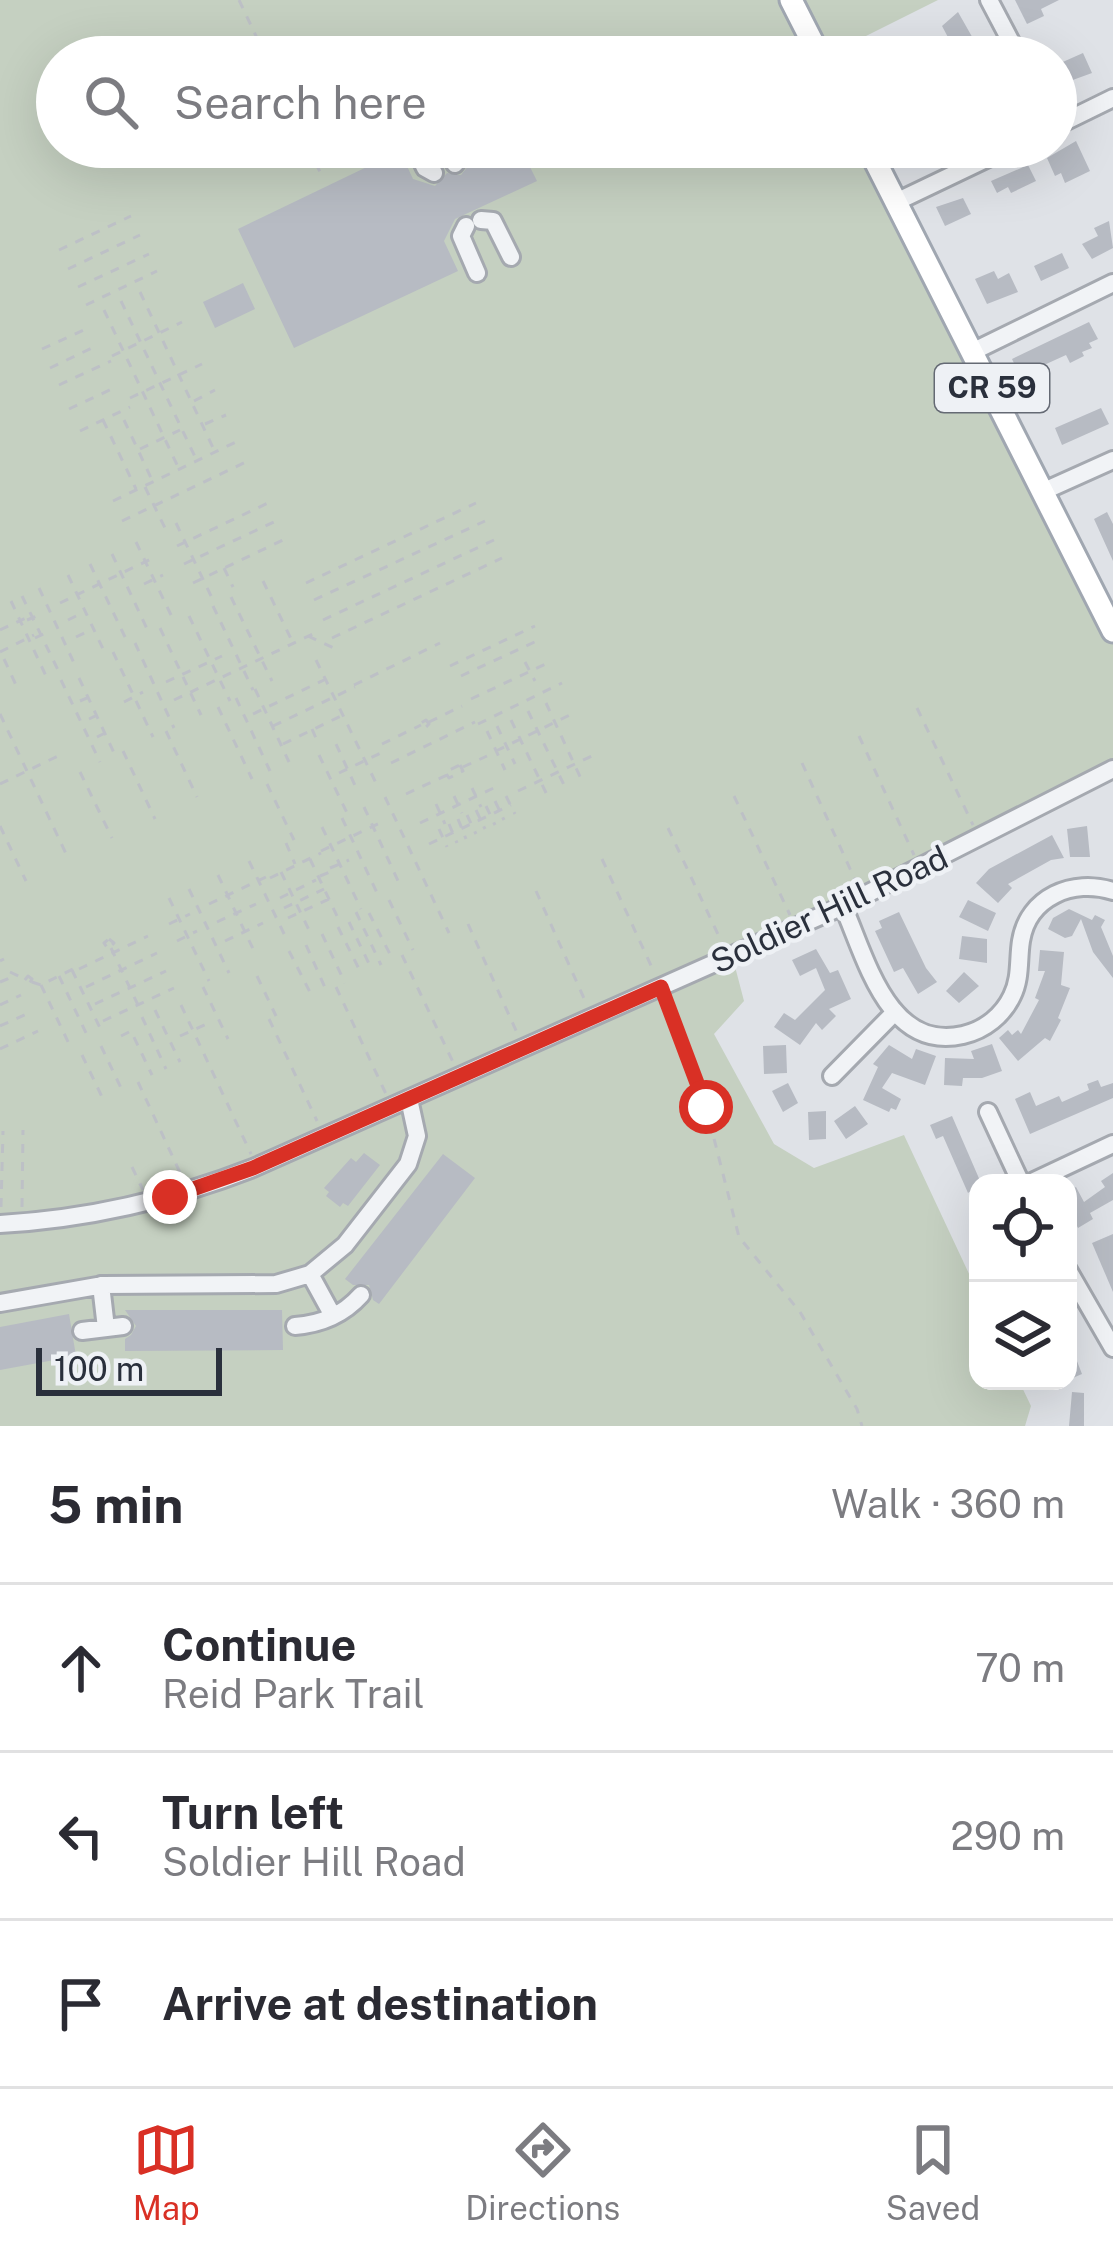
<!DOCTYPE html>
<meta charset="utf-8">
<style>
body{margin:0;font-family:"Public Sans",sans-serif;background:#f2f2f3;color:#2b2b33}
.controls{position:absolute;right:36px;bottom:36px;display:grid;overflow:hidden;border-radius:24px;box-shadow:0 12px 48px #0002}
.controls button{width:108px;height:108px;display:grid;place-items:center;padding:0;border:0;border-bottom:3px solid #e1e1e2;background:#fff;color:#2b2b33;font:60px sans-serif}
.scale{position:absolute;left:36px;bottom:30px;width:186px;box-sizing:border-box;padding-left:12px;border:6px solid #2a303c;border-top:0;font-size:33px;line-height:42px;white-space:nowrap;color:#2a303c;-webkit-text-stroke:9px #eef1f5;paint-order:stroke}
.stop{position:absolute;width:36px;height:36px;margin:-27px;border:9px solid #d93025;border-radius:50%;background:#fff}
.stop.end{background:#d93025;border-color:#fff;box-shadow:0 3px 12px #0008}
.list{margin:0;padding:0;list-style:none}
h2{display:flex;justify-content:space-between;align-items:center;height:156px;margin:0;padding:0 48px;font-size:51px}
h2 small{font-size:39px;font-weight:400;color:#7c7c81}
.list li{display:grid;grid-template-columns:78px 1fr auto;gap:36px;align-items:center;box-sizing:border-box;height:168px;padding:0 48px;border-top:3px solid #e1e1e2}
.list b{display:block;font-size:45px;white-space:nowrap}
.list p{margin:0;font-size:39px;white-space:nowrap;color:#7c7c81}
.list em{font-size:39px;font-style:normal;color:#7c7c81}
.icon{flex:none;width:66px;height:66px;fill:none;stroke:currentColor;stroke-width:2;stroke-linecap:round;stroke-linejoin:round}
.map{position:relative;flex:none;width:1113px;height:1426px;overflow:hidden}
.search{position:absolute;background:#fff;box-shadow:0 12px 48px #0002;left:36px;right:36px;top:36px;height:132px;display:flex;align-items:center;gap:30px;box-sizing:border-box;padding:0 42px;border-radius:66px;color:#7c7c81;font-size:45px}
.sheet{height:660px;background:#fff}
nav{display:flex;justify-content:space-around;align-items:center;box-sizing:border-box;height:168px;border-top:3px solid #e1e1e2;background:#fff;font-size:33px;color:#7c7c81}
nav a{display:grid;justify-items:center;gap:6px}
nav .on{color:#d93025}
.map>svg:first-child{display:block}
.green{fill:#c5d0c1}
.building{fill:#b7bbc3}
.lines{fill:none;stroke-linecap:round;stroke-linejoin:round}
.minor-casing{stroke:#a5a9b0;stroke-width:22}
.major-casing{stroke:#a0a7b1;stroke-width:27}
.path{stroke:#bdc0c6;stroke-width:3;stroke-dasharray:9 9;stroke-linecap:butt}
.minor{stroke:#f1f3f6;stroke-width:16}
.major{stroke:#fff;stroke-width:21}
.route{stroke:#d93025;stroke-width:15}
.labels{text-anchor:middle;stroke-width:9;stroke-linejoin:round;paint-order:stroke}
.shield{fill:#eef1f5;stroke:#656a74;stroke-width:3}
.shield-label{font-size:30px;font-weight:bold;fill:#2a303c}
.street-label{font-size:33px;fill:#2a303c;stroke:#eef1f5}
</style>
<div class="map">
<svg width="1113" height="1426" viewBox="0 0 1113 1426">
<rect width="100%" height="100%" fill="#dfe2e7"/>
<path class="green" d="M0 0H938L824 57H57V147H868L1113 631V769L732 955 744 1001 714 1034 774 1144 814 1168 904 1135 978 1293V1381H1019L1031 1406 1025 1426H0Z"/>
<path class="building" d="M1015 0H1059L1041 9 1044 16 1027 24Z
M958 12 979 49 964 57H951L944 44 950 41 942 26Z
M1083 53 1092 73 1059 85 1056 65Z
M1076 141 1090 171 1065 183 1061 173 1055 176 1047 158Z
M500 147H520L537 181 455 219 444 241 458 271 294 348 238 229 400 151 413 179 435 186 447 173 461 175 473 160Z
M1028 165 1036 181 1011 193 1008 187 997 193 991 181Z
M963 198 971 214 945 226 936 207Z
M1109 221 1113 248 1092 259 1082 244 1098 236 1094 228Z
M1062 253 1069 268 1041 281 1034 266Z
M994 271 998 279 1009 273 1018 292 987 304 975 279Z
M243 283 255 309 215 328 203 302Z
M1089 322 1098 339 1089 343 1092 348 1082 352 1084 356 1070 363 1066 355 1020 376 1012 359Z
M1101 408 1109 424 1062 445 1055 428Z
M1107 512 1113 524V561L1094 519Z
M1087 826 1090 857H1070L1067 829Z
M1052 835 1064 858 1051 860 1008 884 1012 888 998 903 976 883 989 869Z
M968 900 996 913 988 931 959 917Z
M1069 909 1092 920 1095 915 1105 920 1101 927 1113 956V978L1093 952 1081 919 1072 936 1065 938 1048 929 1053 918Z
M899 912 926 968 937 982 918 994 903 968 894 972 875 931 882 928 879 921Z
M962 936 987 939V963L959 959Z
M816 949 830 973 838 970 851 999 829 1009 836 1016 822 1030 816 1023 800 1045 774 1027 784 1013 795 1020 825 990 816 968 800 976 792 960Z
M1040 950 1064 952 1061 985 1070 988 1058 1018 1061 1020 1050 1041 1045 1038 1018 1061 999 1038 1008 1030 1012 1035 1018 1030 1021 1034 1039 1000 1035 998 1045 971H1038Z
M964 972 979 986 959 1003 946 991Z
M992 1044 1002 1071 982 1078H963L962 1086 944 1085 945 1058 974 1059 971 1051Z
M786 1045 787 1073 764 1074 763 1046Z
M889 1045 912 1059 916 1049 936 1056 925 1085 892 1073 882 1088 901 1099 896 1110 891 1108 889 1112 863 1100 878 1067 873 1064Z
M1098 1080 1101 1087 1113 1083V1098L1030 1134 1015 1099 1030 1092 1036 1106 1059 1096 1062 1102 1089 1090 1087 1084Z
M788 1083 798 1103 783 1112 772 1091Z
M855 1106 868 1124 846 1139 834 1121Z
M826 1111V1139L809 1140 808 1112Z
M952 1116 981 1183 968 1193 943 1136 936 1139 930 1125Z
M364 1153 380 1165 348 1206 343 1203 340 1207 326 1196 329 1192 324 1188 351 1158 356 1162Z
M443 1154 475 1178 379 1304 373 1300 369 1285H353L345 1279Z
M1113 1173V1200L1090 1213 1093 1219 1078 1228 1068 1209V1191L1076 1187 1084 1202 1105 1187 1101 1181Z
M1113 1234V1292L1092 1243Z
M125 1310H282L283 1350 125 1351V1339L131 1335 136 1326Z
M69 1314 76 1356 0 1370V1327Z
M1068 1338 1082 1374 1068 1380Z
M1072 1392 1084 1393V1426H1069Z"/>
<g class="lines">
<defs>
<path id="minor" d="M989 0 1019 57
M1056 126 1113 98
M415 147 425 168 434 173
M455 164 461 156 459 147
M896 202 1011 147
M481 220 493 221 511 257
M466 226 461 236 477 273
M974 351 1113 283
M1044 491 1113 460
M843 906C866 958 888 1052 963 1035 985 1030 1003 1015 1012 996 1021 978 1018 960 1021 941 1028 897 1073 878 1113 891
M832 1076 894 1013
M988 1112 1021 1183
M1030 1183 1113 1144
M0 1224C88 1219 171 1200 253 1168L843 906 1113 769
M1068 1270 1113 1348
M310 1274 333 1316
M101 1285 106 1328
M0 1303 103 1285 276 1284 310 1274 345 1245 408 1164 417 1136 409 1099
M295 1326C322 1324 343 1315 361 1295
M82 1331 123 1326"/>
<path id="major" d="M791 0 820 57
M868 147 1113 631"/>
</defs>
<use href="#minor" class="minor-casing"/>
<use href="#major" class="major-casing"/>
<path class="path" d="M239 0 266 57
M308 147 321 174
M59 250 131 216
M68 269 140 235
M78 287 149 254
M140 292 215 452
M121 301 197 461
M86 305 157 271
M104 310 179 469
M42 349 86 329
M112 356 182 322
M50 368 94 347
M59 385 111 361
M130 398 202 364
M194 401 215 390
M69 409 114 388
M103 420 136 489
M124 420 152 480
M205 424 226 415
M80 431 130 407
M140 449 180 430
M145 487 165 528
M113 501 238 441
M122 521 248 461
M176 523 212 598
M136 542 171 615
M177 546 268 503
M112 554 148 631
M90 564 125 637
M184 564 276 521
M224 568 233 587
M68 575 104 651
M263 581 293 643
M193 583 285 539
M306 583 476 503
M144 584 163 575
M39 588 74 663
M22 596 59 672
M231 597 272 681
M314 600 485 521
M11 601 46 676
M60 603 155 557
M213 606 253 690
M189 616 230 701
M27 620 39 615
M68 620 82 613
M323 620 494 540
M160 628 201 715
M0 630 26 618
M308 636 338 650
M76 637 91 630
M35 638 48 632
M332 638 502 558
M135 643 174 728
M0 652 34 635
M113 652 153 737
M4 659 16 685
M316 660 376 783
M525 662 535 681
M450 666 535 626
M461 676 541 639
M79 678 115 755
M61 680 100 762
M166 682 222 656
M354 685 440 643
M255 689 289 762
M236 698 270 771
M471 699 552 661
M174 700 315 633
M80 701 94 695
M124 702 143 692
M546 703 583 783
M218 707 252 779
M917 708 973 825
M528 711 567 791
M0 714 69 860
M253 714 326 679
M89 719 102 713
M426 720 429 724 425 728 421 723Z
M511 720 549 799
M429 722 462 706
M478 724 562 683
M273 726 355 687
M497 726 515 764
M312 729 318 743
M166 731 197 797
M487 731 505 770
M859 736 914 855
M97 737 111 730
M283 744 343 715
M336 744 358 792
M382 744 421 725
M123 751 155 819
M496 751 576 712
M319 755 348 815
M391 763 475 722
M802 763 857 884
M460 765 463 771 449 778 445 772Z
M463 767 487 756
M80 772 112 838
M339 773 385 751
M0 784 58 756
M267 784 294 840
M472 788 481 807
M518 791 596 754
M406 794 447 775
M454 796 462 813
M506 796 515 814
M734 796 790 915
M385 797 449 933
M495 801 504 820
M436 804 445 824
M486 806 495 825
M364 807 399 883
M476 810 485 829
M467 815 476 834
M342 818 378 895
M458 819 466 839
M420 823 500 785
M449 824 457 843
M0 826 26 881
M322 827 361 909
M668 828 723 945
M439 829 447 847
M286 843 295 864
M429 844 511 805
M321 851 382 822
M310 859 337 916
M602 859 654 972
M249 861 288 942
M330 868 349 860
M281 872 309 930
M218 875 255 953
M320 876 330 872
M270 878 321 853
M189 889 229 973
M536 891 587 1005
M169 898 209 981
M280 898 316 880
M389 900 413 950
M209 904 268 876
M284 908 324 889
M356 912 381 965
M369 913 393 960
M288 918 329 899
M217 922 256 904
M349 922 372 970
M169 924 190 914
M468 924 518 1035
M338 927 362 975
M322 934 345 983
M109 939 114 943 108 949 104 943Z
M177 941 197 931
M225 941 263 923
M306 945 327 992
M111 948 138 1005
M289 951 313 998
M402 955 453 1062
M0 961 4 959
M79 969 148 936
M72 970 101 1030
M10 972 23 978
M28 976 32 979 29 984 24 981Z
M59 976 87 1035
M257 976 276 1016
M0 982 12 977
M32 982 41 985 77 967
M41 985 71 1048
M86 987 157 953
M203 987 228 1039
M336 987 386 1094
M667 1003 706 1107 739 1237 800 1312 857 1409 862 1426
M95 1004 166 971
M0 1005 21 995
M181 1005 251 1154
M155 1010 180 1062
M142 1017 166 1069
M269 1019 317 1121
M103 1021 174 988
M0 1026 29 1013
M121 1036 131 1031 152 1075
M180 1036 209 1023
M101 1046 122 1090
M0 1049 38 1031
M82 1055 103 1099
M138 1082 183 1179
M132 1167 143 1190
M1 1207 3 1131
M22 1207 23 1130"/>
<use href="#minor" class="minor"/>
<use href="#major" class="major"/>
</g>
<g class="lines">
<path class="route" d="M170 1197 253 1168 661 987 706 1107"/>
</g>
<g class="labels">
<rect class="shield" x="935" y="364" width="114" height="48" rx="9"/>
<g class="shield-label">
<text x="992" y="398">CR 59</text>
</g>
<g class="street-label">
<text transform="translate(829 909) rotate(-25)" y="12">Soldier Hill Road</text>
</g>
</g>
</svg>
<div class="controls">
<button><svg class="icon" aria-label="locate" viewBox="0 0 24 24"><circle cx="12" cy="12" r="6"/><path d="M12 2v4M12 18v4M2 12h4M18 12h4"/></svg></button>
<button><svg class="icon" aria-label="layers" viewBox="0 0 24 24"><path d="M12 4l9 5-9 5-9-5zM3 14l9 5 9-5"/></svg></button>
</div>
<div class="scale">100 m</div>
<div class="stop" style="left:706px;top:1107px"></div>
<div class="stop end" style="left:170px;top:1197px"></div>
<div class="search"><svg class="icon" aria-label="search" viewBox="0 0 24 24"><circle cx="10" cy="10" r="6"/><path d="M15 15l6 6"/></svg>Search here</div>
</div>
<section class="sheet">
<h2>5 min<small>Walk · 360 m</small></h2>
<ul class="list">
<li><svg class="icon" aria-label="ahead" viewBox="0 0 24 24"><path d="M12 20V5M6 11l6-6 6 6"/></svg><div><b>Continue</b><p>Reid Park Trail</p></div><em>70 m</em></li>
<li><svg class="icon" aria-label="left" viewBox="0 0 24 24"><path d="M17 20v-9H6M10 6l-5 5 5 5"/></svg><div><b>Turn left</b><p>Soldier Hill Road</p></div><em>290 m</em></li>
<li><svg class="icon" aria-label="arrive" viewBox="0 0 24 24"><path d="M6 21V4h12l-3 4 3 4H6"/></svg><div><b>Arrive at destination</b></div></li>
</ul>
</section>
<nav>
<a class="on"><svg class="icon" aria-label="map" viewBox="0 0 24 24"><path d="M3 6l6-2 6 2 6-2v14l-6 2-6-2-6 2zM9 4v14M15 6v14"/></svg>Map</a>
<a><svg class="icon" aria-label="directions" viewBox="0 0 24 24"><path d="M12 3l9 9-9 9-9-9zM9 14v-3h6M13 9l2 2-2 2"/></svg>Directions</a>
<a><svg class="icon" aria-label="saved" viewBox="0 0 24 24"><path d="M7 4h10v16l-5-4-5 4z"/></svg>Saved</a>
</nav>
